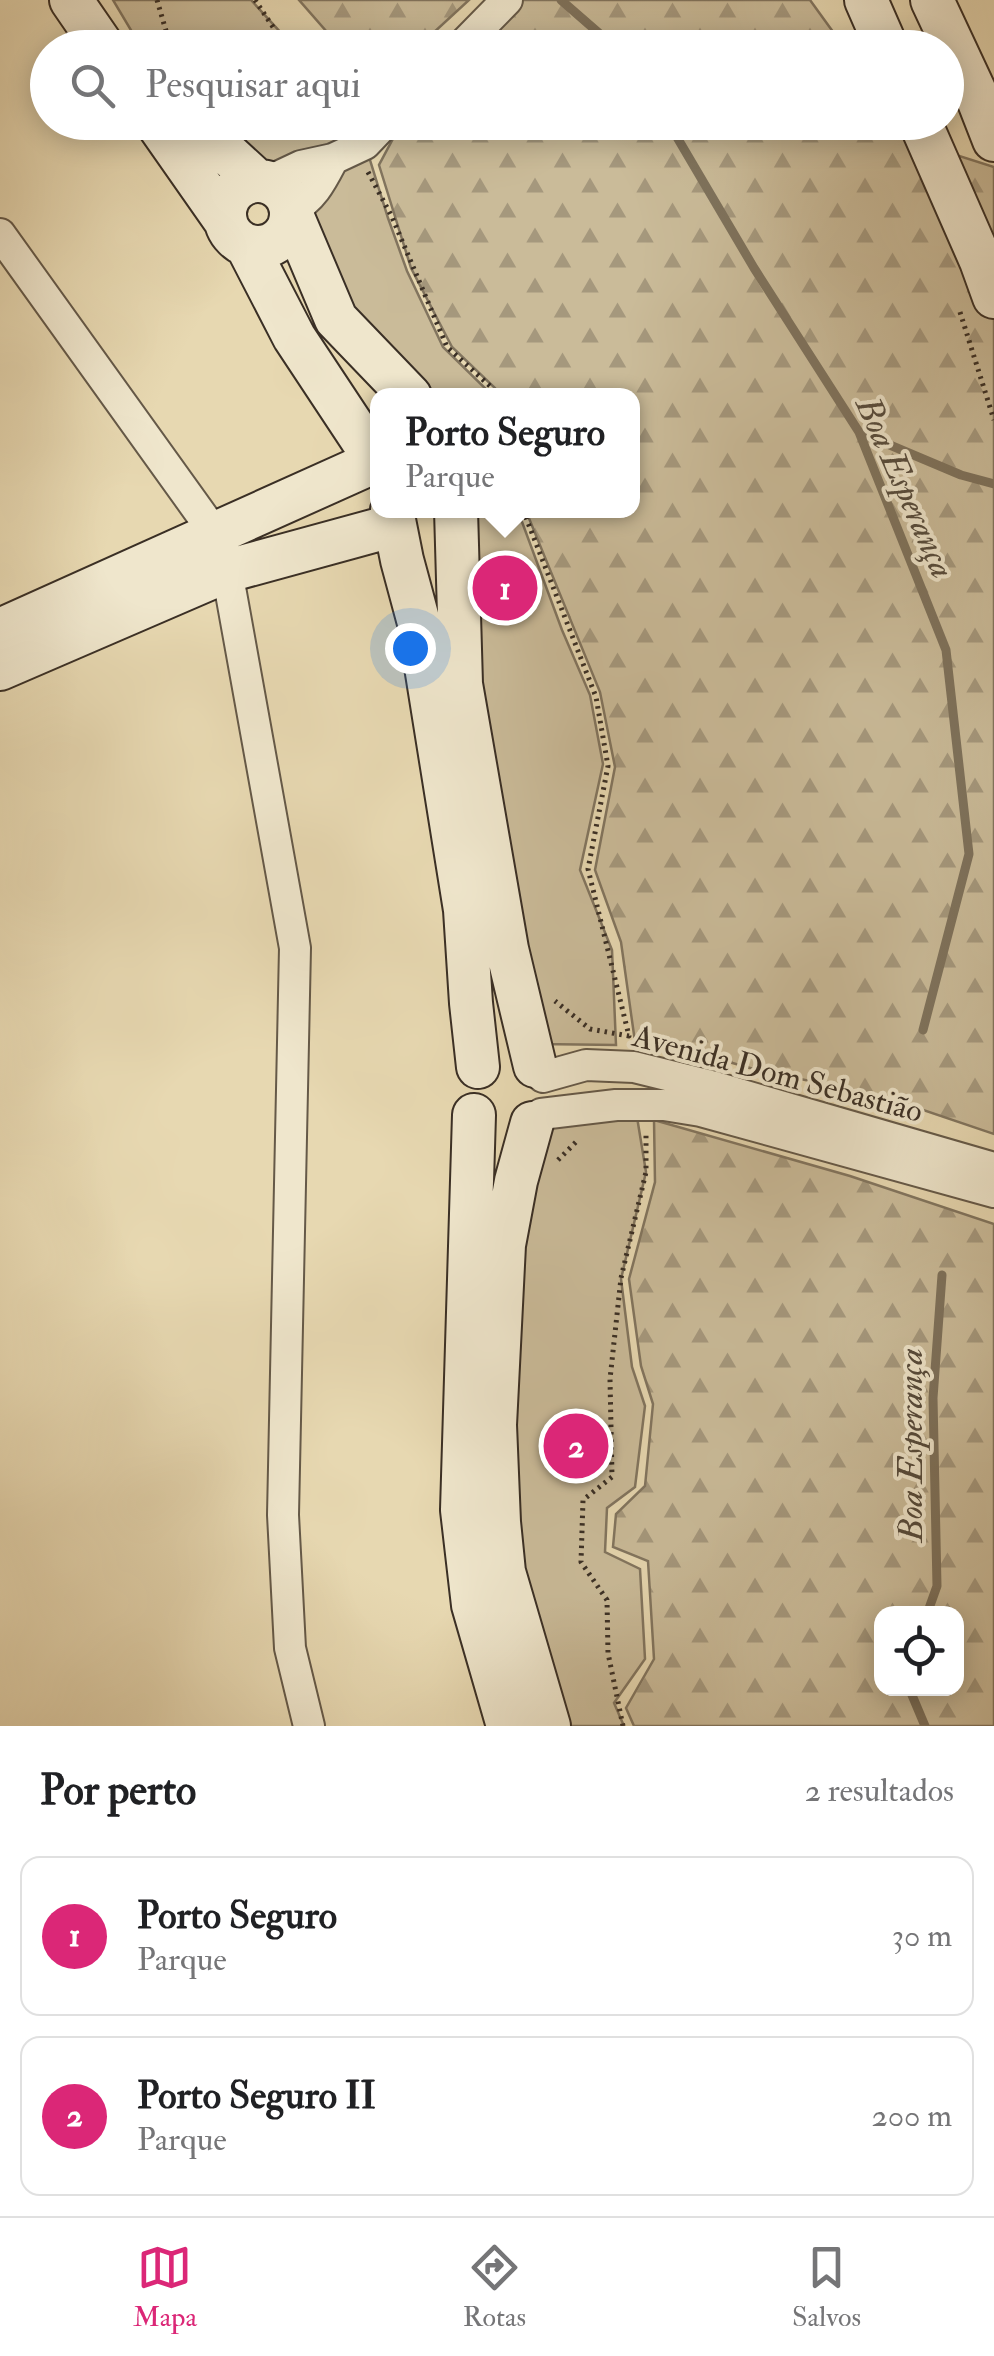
<!DOCTYPE html>
<html lang="pt">
<meta charset="utf-8">
<style>
body{margin:0;font-family:"IM FELL Double Pica",serif;background:#f6f6f6;color:#202124}
.controls{position:absolute;right:30px;bottom:30px;display:grid;overflow:hidden;border-radius:20px;box-shadow:0 5px 25px #0003}
.controls button{width:90px;height:90px;display:grid;place-items:center;padding:0;border:0;border-bottom:2px solid #e0e0e0;background:#fff;color:#202124;font:50px sans-serif}
.you{position:absolute;left:410px;top:648px;width:35px;height:35px;margin:-25px;border:8px solid #fff;border-radius:50%;background:#1a73e8;box-shadow:0 0 0 15px #1a73e833}
.badge{display:grid;place-items:center;width:65px;height:65px;border-radius:50%;background:#db2777;color:#fff;font-size:32px;font-weight:700}
.pin{position:absolute;translate:-50% -50%;border:5px solid #fff;box-shadow:0 2px 10px #0006}
.popup{position:absolute;left:370px;top:388px;width:270px;height:130px;box-sizing:border-box;display:grid;place-content:center;border-radius:20px;background:#fff;filter:drop-shadow(0 2px 8px #0005);font-size:32px;white-space:nowrap;color:#757577}
.popup b{font-size:38px;color:#202124}
.popup::after{content:'';position:absolute;left:50%;top:100%;margin-left:-20px;border:20px solid transparent;border-top-color:#fff}
.list{margin:0;padding:0;list-style:none}
h2{display:flex;justify-content:space-between;align-items:center;height:130px;margin:0;padding:0 40px;font-size:42px}
h2 small{font-size:32px;font-weight:400;color:#757577}
.list li{display:grid;grid-template-columns:65px 1fr auto;gap:30px;align-items:center;box-sizing:border-box;height:160px;margin:0 20px 20px;padding:0 20px;border:2px solid #e0e0e0;border-radius:20px}
.list b{display:block;font-size:38px;white-space:nowrap}
.list p{margin:0;font-size:32px;white-space:nowrap;color:#757577}
.list em{font-size:32px;font-style:normal;color:#757577}
.icon{flex:none;width:55px;height:55px;fill:none;stroke:currentColor;stroke-width:2;stroke-linecap:round;stroke-linejoin:round}
.map{position:relative;flex:none;width:994px;height:1726px;overflow:hidden}
.search{position:absolute;background:#fff;box-shadow:0 5px 25px #0003;left:30px;right:30px;top:30px;height:110px;display:flex;align-items:center;gap:25px;box-sizing:border-box;padding:0 35px;border-radius:55px;color:#757577;font-size:38px}
.sheet{height:490px;background:#fff}
nav{display:flex;justify-content:space-around;align-items:center;box-sizing:border-box;height:140px;border-top:2px solid #e0e0e0;background:#fff;font-size:28px;color:#757577}
nav a{display:grid;justify-items:center;gap:5px}
nav .on{color:#db2777}
.map>svg:first-child{display:block}
.green{fill:#cabb99;stroke:#82755f;stroke-width:2.5}
.forest{fill:url(#forest-firs);stroke:#82755f;stroke-width:2.5;fill-rule:evenodd}
.lines{fill:none;stroke-linecap:round;stroke-linejoin:round}
.stream{stroke:#7e725c;stroke-width:9}
.street-casing{stroke:#655948;stroke-width:34}
.secondary-casing{stroke:#3a2f25;stroke-width:46}
.path{stroke:#3a2f25;stroke-width:5;stroke-dasharray:2.5 5;stroke-linecap:butt}
.street{stroke:#efe6cc;stroke-width:30}
.secondary{stroke:#efe6cc;stroke-width:42}
.labels{text-anchor:middle;stroke-width:8;stroke-linejoin:round;paint-order:stroke}
.street-label{font-size:32px;fill:#3a2f25;stroke:#efe6cc}
.water-label{font-size:35px;font-style:italic;fill:#564b3c;stroke:#efe6cc}
</style>
<div class="map">
<svg width="994" height="1726" viewBox="0 0 994 1726">
<defs>
<pattern id="forest-firs" width="22" height="20" patternUnits="userSpaceOnUse" patternTransform="scale(2.5)"><rect width="22" height="20" fill="#cabb99"/><path d="M5 1l3.5 6h-7zM16 11l3.5 6h-7z" fill="#a5987d"/></pattern>
</defs>
<rect width="100%" height="100%" fill="#e7d8b1"/>
<filter id="stains"><feTurbulence type="fractalNoise" baseFrequency=".002" numOctaves="4"/><feColorMatrix values="0 0 0 0 .2 0 0 0 0 .09 0 0 0 0 .02 0 0 0 .5 -.17"/></filter>
<radialGradient id="worn" r=".72"><stop offset=".6" stop-color="#630" stop-opacity="0"/><stop offset="1" stop-color="#630" stop-opacity=".3"/></radialGradient>
<path class="green" d="M113 0H251L294 47H141Z
M207 123H356L365 144 388 218 407 271 443 347 492 395H413L366 338 311 229 274 175Z
M462 511H518L562 630 590 695 603 764 580 870 612 950 616 1045 539 1044 499 836Z
M636 1111 646 1172 621 1279 632 1367 645 1406 635 1487 607 1508 605 1552 640 1569 645 1659 614 1703 624 1726H558L514 1572 511 1249 554 1122Z"/>
<path class="forest" d="M299 0H469L418 47 341 48Z
M522 0H810L844 47 480 48Z
M907 122 934 148 994 167V1134L882 1096 757 1070 687 1050 635 1042 621 942 595 870 615 767 600 692 526 511 632 510V396L500 395 495 388 452 347 411 268 379 165 395 135 405 123Z
M654 1120 850 1176 994 1224V1726H634L626 1708 654 1659 648 1561 613 1547 616 1514 645 1486 653 1404 641 1366 629 1279 655 1182ZM882 1614H956V1688H882Z"/>
<g class="lines">
<path class="stream" d="M561 0 616 48
M668 122 754 268 859 432 946 650 969 854 923 1030
M859 432 961 475 994 484
M927 1614 937 1586 933 1398 942 1275
M909 1688 925 1726"/>
<defs>
<path id="street" d="M460 48 507 0
M267 182 301 166 333 159 365 144 386 122
M291 210C313 199 322 180 333 159
M0 234 216 535 227 571 295 948 283 1515 290 1648 309 1726
M543 1077 586 1065 634 1067 711 1086 994 1168
M541 1114 616 1105H664L701 1111 994 1192"/>
<path id="secondary" d="M71 0 104 48
M866 0 887 48
M932 0 976 94 994 140
M156 122 226 222
M193 122 256 180
M920 122 981 261 994 297
M225 214a33 33 0 1 1 66 0a33 33 0 1 1-66 0Z
M292 215 336 319 410 396
M247 246 294 337 378 464
M392 510 402 560 419 623 465 910 471 1003 478 1067
M456 510 461 684 507 949 535 1066
M0 630 376 461
M0 669 227 571 395 525
M474 1115 462 1510 473 1605 508 1726
M532 1123 516 1181 504 1245 495 1425 499 1522 504 1572 549 1726"/>
</defs>
<use href="#street" class="street-casing"/>
<use href="#secondary" class="secondary-casing"/>
<path class="path" d="M157 0 171 48
M255 0 287 48
M246 123 304 135
M368 172 392 217 447 347 490 386 496 396
M960 312 994 420
M523 510 596 697 608 766 588 869 629 1036 590 1029 555 1001
M558 1160 579 1139
M623 1726 608 1653 607 1600 581 1562 583 1500 612 1477 610 1379 621 1278 646 1172V1131"/>
<use href="#street" class="street"/>
<use href="#secondary" class="secondary"/>
</g>
<g class="labels">
<g class="street-label">
<text transform="translate(778 1073) rotate(15)" y="11">Avenida Dom Sebastião</text>
</g>
<g class="water-label">
<text transform="translate(906 487) rotate(66)" y="12">Boa Esperança</text>
<text transform="translate(910 1445) rotate(-90)" y="12">Boa Esperança</text>
</g>
</g>
<rect width="100%" height="100%" filter="url(#stains)"/>
<rect width="100%" height="100%" fill="url(#worn)"/>
</svg>
<div class="controls">
<button><svg class="icon" aria-label="locate" viewBox="0 0 24 24"><circle cx="12" cy="12" r="6"/><path d="M12 2v4M12 18v4M2 12h4M18 12h4"/></svg></button>
</div>
<div class="you"></div>
<div class="pin badge" style="left:505px;top:588px">1</div>
<div class="popup"><b>Porto Seguro</b>Parque</div>
<div class="pin badge" style="left:576px;top:1446px">2</div>
<div class="search"><svg class="icon" aria-label="search" viewBox="0 0 24 24"><circle cx="10" cy="10" r="6"/><path d="M15 15l6 6"/></svg>Pesquisar aqui</div>
</div>
<section class="sheet">
<h2>Por perto<small>2 resultados</small></h2>
<ul class="list">
<li><span class="badge">1</span><div><b>Porto Seguro</b><p>Parque</p></div><em>30 m</em></li>
<li><span class="badge">2</span><div><b>Porto Seguro II</b><p>Parque</p></div><em>200 m</em></li>
</ul>
</section>
<nav>
<a class="on"><svg class="icon" aria-label="map" viewBox="0 0 24 24"><path d="M3 6l6-2 6 2 6-2v14l-6 2-6-2-6 2zM9 4v14M15 6v14"/></svg>Mapa</a>
<a><svg class="icon" aria-label="directions" viewBox="0 0 24 24"><path d="M12 3l9 9-9 9-9-9zM9 14v-3h6M13 9l2 2-2 2"/></svg>Rotas</a>
<a><svg class="icon" aria-label="saved" viewBox="0 0 24 24"><path d="M7 4h10v16l-5-4-5 4z"/></svg>Salvos</a>
</nav>
